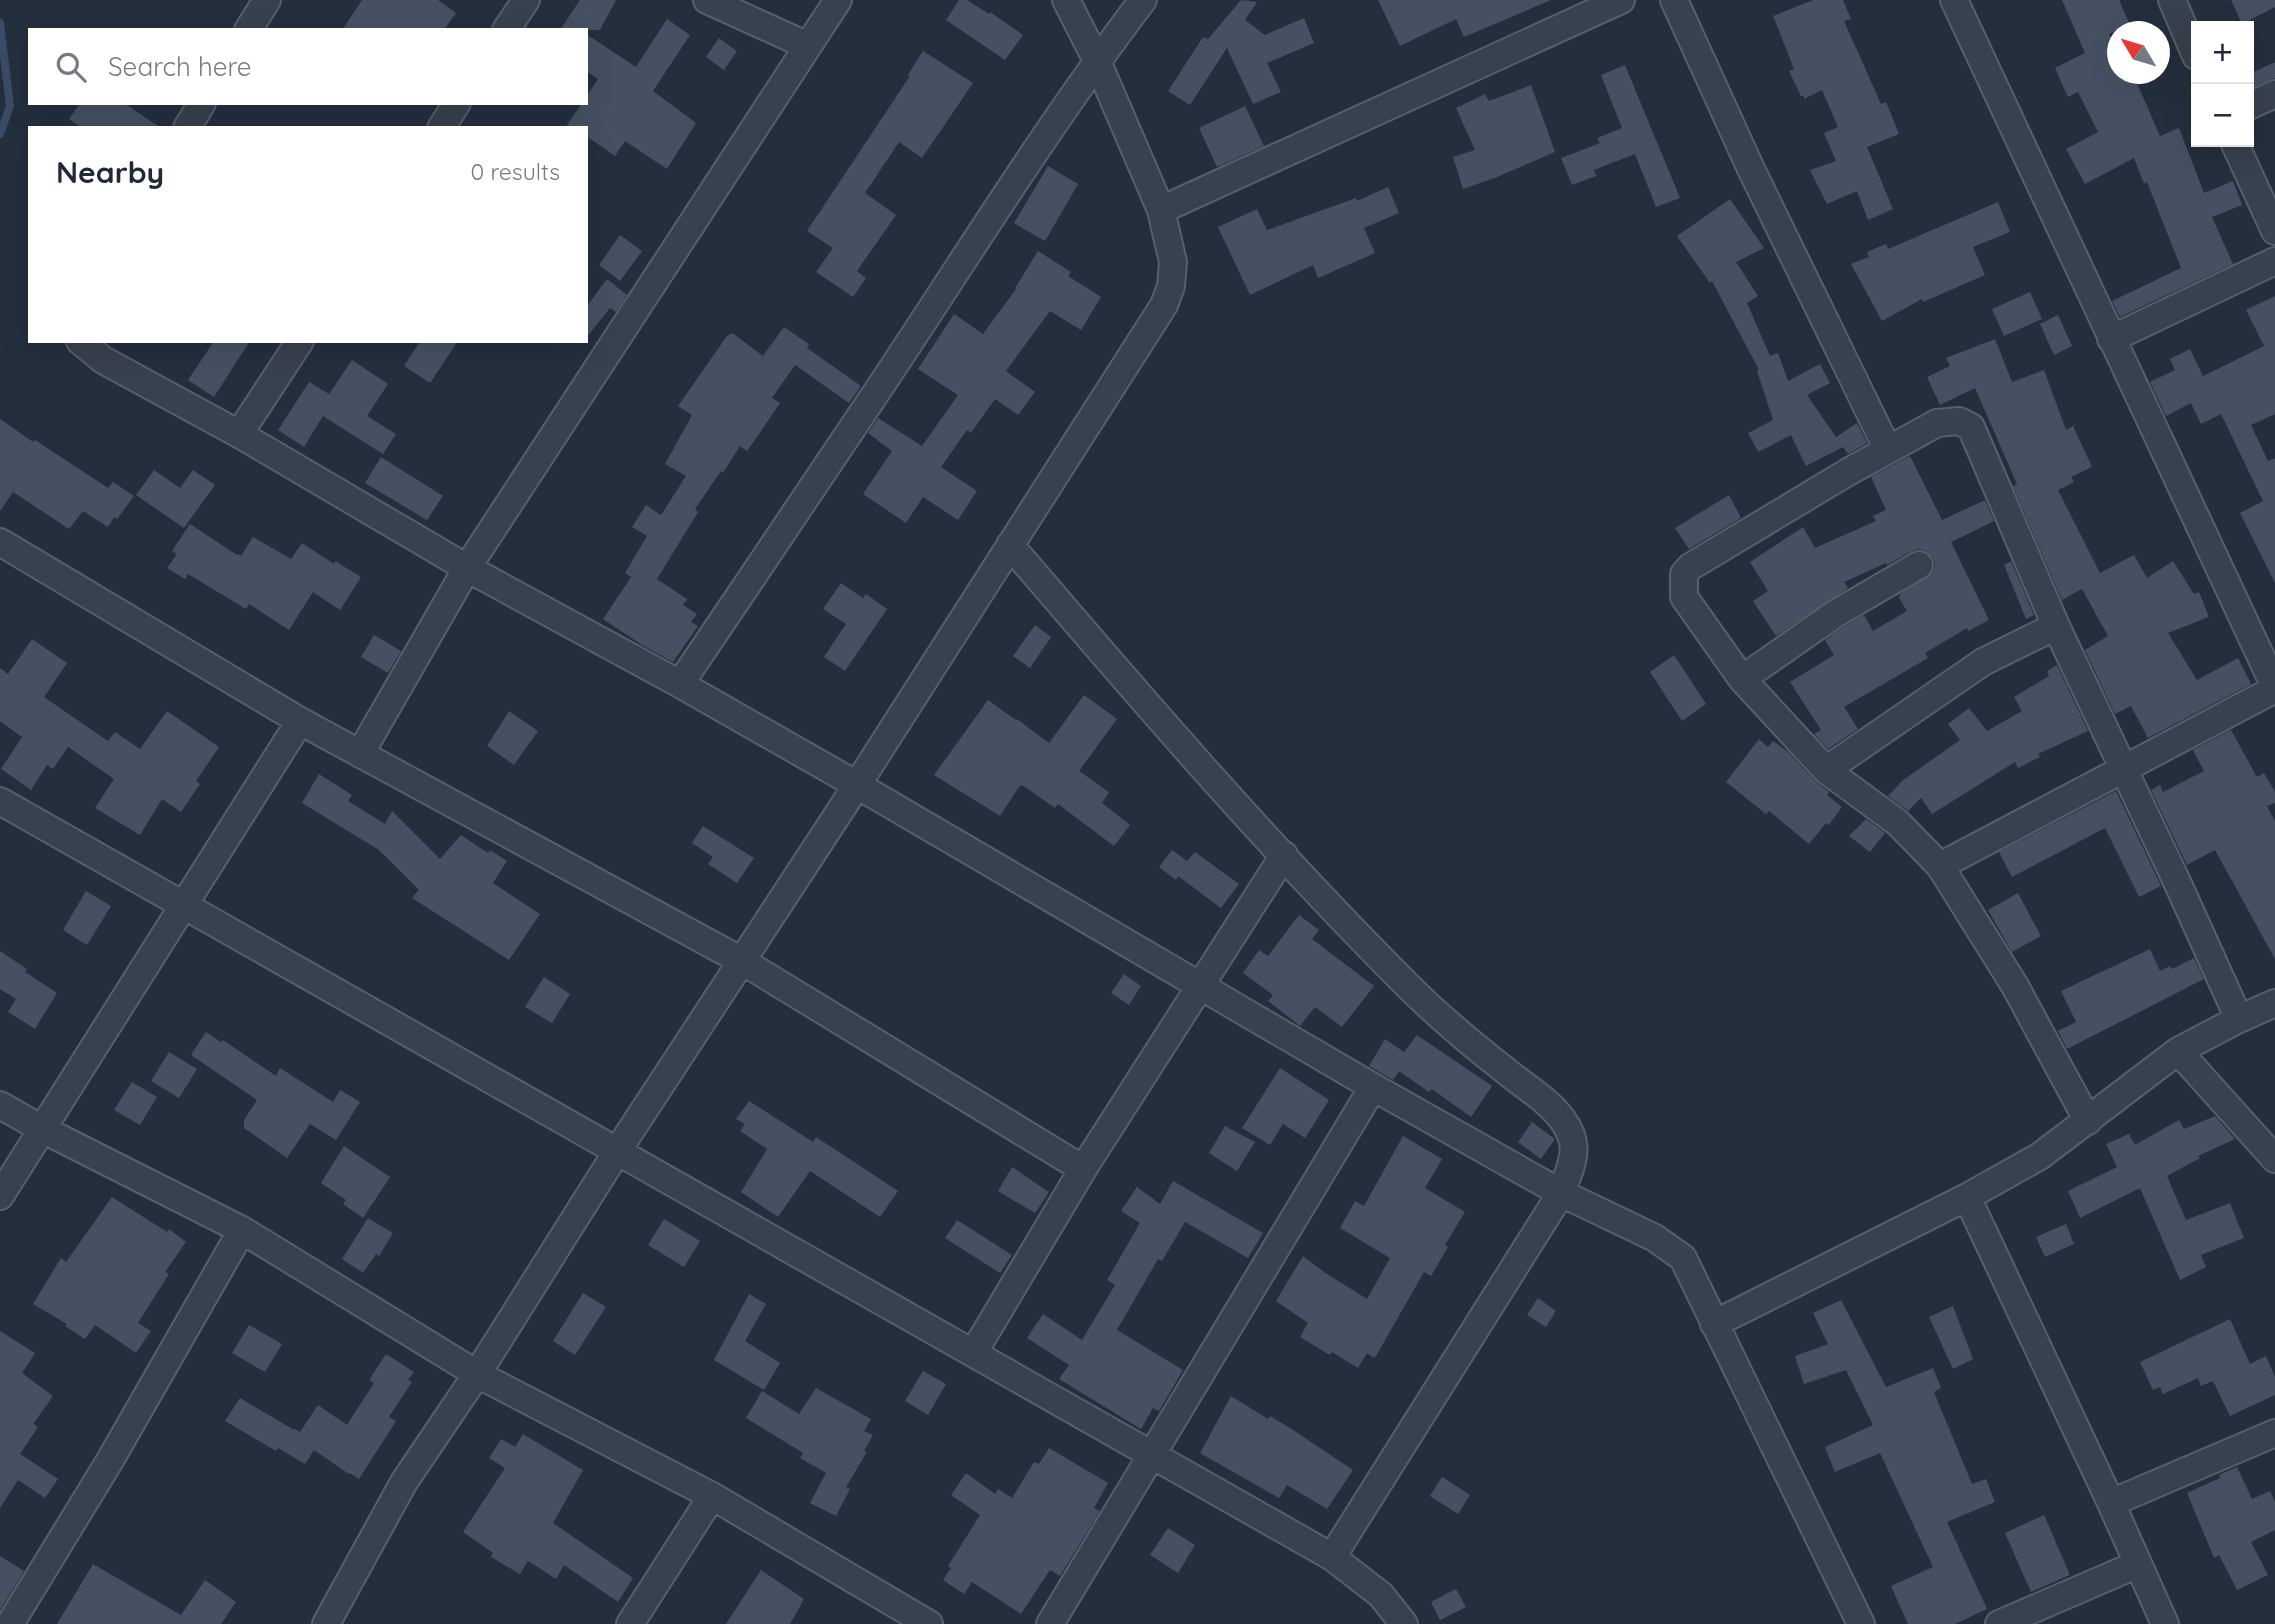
<!DOCTYPE html>
<meta charset="utf-8">
<style>
body{margin:0;font-family:Quicksand,sans-serif;background:#f2f2f3;color:#1f2937}
.controls{position:absolute;right:21px;top:21px;display:grid;overflow:hidden;border-radius:0px;box-shadow:0 7px 28px #0002}
.controls button{width:63px;height:63px;display:grid;place-items:center;padding:0;border:0;border-bottom:2px solid #e0e1e3;background:#fff;color:#1f2937;font:35px sans-serif}
.compass{position:absolute;left:2107px;top:21px;width:63px;height:63px;border-radius:50%;background:#fff;box-shadow:0 7px 28px #0002;rotate:308deg}
.list{margin:0;padding:0;list-style:none}
h2{display:flex;justify-content:space-between;align-items:center;height:91px;margin:0;padding:0 28px;font-size:30px}
h2 small{font-size:23px;font-weight:400;color:#747a83}
.icon{flex:none;width:38px;height:38px;fill:none;stroke:currentColor;stroke-width:2;stroke-linecap:round;stroke-linejoin:round}
.map{position:relative;flex:none;width:2275px;height:1624px;overflow:hidden}
.search{position:absolute;background:#fff;box-shadow:0 7px 28px #0002;left:28px;top:28px;width:560px;height:77px;display:flex;align-items:center;gap:18px;box-sizing:border-box;padding:0 24px;border-radius:0px;color:#747a83;font-size:26px}
.panel{position:absolute;background:#fff;box-shadow:0 7px 28px #0002;left:28px;top:126px;width:560px;height:217px;border-radius:0px}
.map>svg:first-child{display:block}
.lines{fill:none;stroke-linecap:round;stroke-linejoin:round}
.stream{stroke:#394c67;stroke-width:8}
.building{fill:#455162}
.street-casing{stroke:#565f6c;stroke-width:30}
.street{stroke:#38414e;stroke-width:26}
</style>
<div class="map">
<svg width="2275" height="1624" viewBox="0 0 2275 1624">
<rect width="100%" height="100%" fill="#242f3e"/>
<g class="lines">
<path class="stream" d="M0 23 10 106 0 134"/>
</g>
<path class="building" d="M362 0H438L456 13 444 30H342Z
M580 0H616L600 30H560Z
M959 0H967L989 14 990 12 1023 35 1005 60 946 20Z
M1241 0 1257 2 1245 20 1265 35 1304 18 1314 43 1267 63 1281 92 1253 104 1227 48 1190 105 1168 91 1203 37 1208 39Z
M1378 0H1551L1464 37 1456 19 1400 46Z
M1813 0H1843L1851 19 1844 21 1881 104 1886 102 1899 134 1867 147 1893 209 1868 220 1857 191 1827 204 1810 170 1836 161 1824 133 1838 127 1822 90 1804 99V96H1801L1789 71 1794 69 1773 16Z
M2062 0H2119L2130 25 2109 34 2118 52V74H2133L2160 136 2179 128 2204 193 2233 181 2242 205 2212 217 2233 264 2120 317 2112 301 2181 268 2147 182 2144 184 2134 158 2085 184 2066 149 2098 132 2078 92 2068 97 2055 68 2085 53Z
M2231 0H2275V7L2242 24Z
M667 19 690 35 653 91 696 123 667 169 625 141 615 156 586 136V128H565L582 103H586V97L598 79 586 71V34L636 67Z
M719 38 737 51 724 70 706 57Z
M923 51 973 83 922 158 899 142 865 193 896 215 857 271 866 278 853 297 816 272 833 248 807 231 910 76 908 75Z
M2275 62V78L2249 89V74Z
M1625 65 1680 198 1656 207 1635 154 1594 170 1596 176 1572 185 1561 158 1600 143 1597 138 1622 128 1601 75Z
M1531 85 1555 152 1497 177 1463 189 1453 157 1475 150 1456 108 1485 94 1489 101Z
M80 103H124L161 128H82L69 119Z
M1245 106 1264 146 1217 167 1199 128Z
M1048 166 1078 184 1045 241 1014 223Z
M1388 187 1399 213 1364 228 1375 253 1318 278 1313 265 1250 295 1218 227 1257 209 1267 230 1356 198 1357 201Z
M1730 199 1764 248 1736 262 1758 296 1747 303 1770 356 1778 353 1788 381 1820 364 1830 383 1807 395 1843 447 1806 466 1791 435 1758 452 1748 433 1773 420 1757 371 1759 370 1712 281 1710 283 1677 236Z
M1998 202 2010 232 1973 247 1985 275 1923 302 1922 299 1882 321 1851 264 1869 257 1867 252 1886 244 1888 249Z
M620 235 642 251 620 281 599 265Z
M1038 251 1071 272 1068 276 1101 297 1081 330 1050 311 1006 371 1035 392 1018 415 995 399 971 433 967 430 941 467 977 491 958 520 923 497 906 523 863 494 892 451 868 433 878 418 922 446 958 395 918 369 954 314 983 334 1016 289 1015 288Z
M607 279 627 295 616 312 610 308 586 338V307Z
M2030 292 2042 319 2004 336 1992 309Z
M2275 296V414L2251 425 2268 461 2275 458V583L2240 513 2263 501 2221 414 2201 424 2191 403 2166 416 2150 382 2175 370 2170 359 2190 349 2203 376 2264 346 2246 310Z
M2058 315 2072 346 2054 355 2040 324Z
M784 327 809 344 807 348 861 386 849 403 795 365 772 398 780 403 759 434 747 451 740 446 723 473 721 471 695 509 698 512 657 579 687 599 683 605 697 614 691 622 698 626 673 662 642 645 603 619 631 577 625 573 647 536 632 527 646 505 661 515 686 476 665 464 692 415 678 406 727 336 732 333 763 356Z
M1995 339 2012 382 2044 370 2066 430 2073 426 2092 467 2071 477 2074 482 2058 490 2100 573 2134 555 2147 578 2173 561 2194 594 2199 592 2209 617 2168 633 2197 680 2238 658 2251 684 2148 738 2131 706 2115 714 2085 650 2108 636 2082 589 2062 600 2013 486 2017 484 1975 388 1940 405 1927 377 1950 366 1946 358Z
M214 341H250L214 397 188 380Z
M420 341H458L430 383 404 366Z
M352 360 388 384 367 416 396 434 383 454 323 416 304 447 278 430 309 382 329 394Z
M0 419 33 442 35 440 108 488 113 482 134 496 117 519 114 517 108 527 83 511 69 529 13 492 0 511Z
M1857 423 1867 443 1848 454 1836 437Z
M1910 456 1942 520 1985 500 1994 521 1951 542 1989 620 1968 631 1967 628 1925 653 1928 658 1844 707 1858 729 1828 749 1814 734 1821 730 1790 682 1834 655 1825 640 1843 627 1864 615 1873 631 1907 611 1899 598 1900 594 1932 573 1935 566 1933 558 1926 551 1918 549 1912 551 1887 565 1886 563 1844 582 1848 588 1776 636 1753 601 1768 591 1750 562 1803 527 1815 548 1876 521 1873 516 1886 510 1871 477Z
M381 457 443 496 427 520 365 483Z
M154 470 180 488 193 470 215 485 184 528 136 495Z
M1729 495 1741 518 1689 549 1675 528Z
M190 524 237 555 238 554 241 556 253 537 291 559 302 543 334 564 335 561 361 577 340 610 313 592 289 630 249 604 246 609 188 574 185 579 167 568 177 554 172 551Z
M2011 561 2034 615 2026 619 2004 565Z
M841 583 863 598 866 594 887 609 845 671 824 657 846 624 823 609Z
M1035 625 1051 637 1030 668 1013 656Z
M374 635 401 651 388 673 361 657Z
M32 639 67 663 44 697 108 741 115 732 140 749 167 711 219 747 196 781 200 784 181 812 162 799 140 835 95 808 114 779 68 747 53 769 47 765 31 790 1 769 22 737 0 721V668L8 674Z
M1674 655 1706 704 1682 721 1650 672Z
M2057 665 2088 731 2038 754 2040 757 2018 768 2015 762 1932 814 1921 798 1908 811 1888 796 1902 781 1960 740 1948 724 1969 708 1987 731 2022 711 2014 697 2049 676 2047 671Z
M1084 695 1117 719 1079 771 1109 792 1102 803 1130 825 1114 846 1058 804 1055 808 1022 785 1019 787 1000 816 934 775 988 700 1016 720 1017 719 1049 743Z
M509 711 538 731 514 765 487 746Z
M2231 730 2257 777 2264 773 2275 792V803L2267 806 2275 821V959L2215 850 2187 865 2151 790 2160 785 2163 792 2204 771 2193 750Z
M1759 739 1768 747 1773 741 1787 751 1815 781 1829 792 1827 795 1842 807 1829 825 1826 823 1809 844 1769 811 1766 814 1726 782Z
M319 774 352 795 348 801 385 824 392 811 440 859 461 835 488 853 490 850 507 861 493 883 540 914 509 960 412 898 419 890 379 850 302 803Z
M2116 791 2161 886 2139 897 2105 828 2012 877 1999 852Z
M1866 819 1885 833 1870 852 1849 836Z
M703 826 754 858 737 883 708 864 713 857 692 843Z
M1172 850 1187 861 1195 852 1239 884 1221 908 1178 876 1176 880 1159 867Z
M86 891 111 906 87 945 63 930Z
M2018 893 2041 936 2012 952 1988 910Z
M1299 915 1319 930 1312 939 1374 986 1342 1027 1315 1007 1300 1026 1268 1001 1273 995 1243 973 1259 950 1268 956Z
M2150 949 2160 971 2170 966 2172 969 2194 958 2204 979 2067 1049 2058 1031 2076 1022 2061 991Z
M0 951 27 969 25 972 57 993 35 1029 8 1012 16 999 0 989Z
M1124 974 1141 986 1129 1005 1111 993Z
M544 977 570 994 552 1023 525 1007Z
M206 1032 221 1042 223 1040 276 1076 280 1068 333 1102 340 1090 360 1102 336 1140 310 1124 287 1158 244 1128V1120L257 1100 191 1055Z
M1417 1035 1492 1086 1471 1117 1432 1089 1429 1092 1399 1071 1393 1080 1369 1066 1385 1039 1404 1052Z
M169 1052 197 1069 179 1098 151 1081Z
M1280 1068 1329 1100 1305 1138 1283 1124 1270 1145 1242 1128Z
M132 1082 157 1097 140 1125 114 1110Z
M749 1101 813 1142 816 1137 898 1191 880 1217 810 1171 778 1217 741 1192 767 1149 740 1131 745 1124 736 1119Z
M2215 1116 2235 1139 2198 1156 2200 1158 2167 1176 2186 1220 2230 1203 2244 1238 2201 1255 2206 1267 2180 1280 2140 1188 2080 1218 2068 1191 2117 1167 2106 1144 2129 1134 2135 1145 2179 1120 2184 1129Z
M1532 1122 1555 1139 1541 1159 1518 1142Z
M1225 1126 1255 1142 1237 1171 1209 1153Z
M1403 1136 1442 1159 1425 1188 1465 1212 1445 1245 1448 1247 1431 1276 1424 1272 1376 1356 1374 1358 1367 1353 1358 1368 1332 1352 1330 1355 1300 1337 1308 1323 1276 1301 1303 1256 1324 1272 1367 1299 1390 1258 1340 1228 1355 1201 1364 1206Z
M344 1146 390 1177 363 1218 343 1204 346 1200 321 1183Z
M1012 1167 1049 1192 1035 1213 998 1191Z
M1173 1181 1263 1233 1248 1258 1185 1222 1162 1261 1158 1259 1117 1330 1183 1370 1159 1411 1153 1408 1141 1429 1059 1379 1069 1365 1027 1338 1043 1314 1082 1340 1115 1285 1107 1280 1140 1223 1121 1211 1137 1187 1160 1204Z
M112 1197 167 1232 169 1229 186 1242 165 1272 169 1274 138 1323 151 1331 136 1353 95 1325 85 1339 65 1326 67 1324 33 1304 61 1258 66 1262Z
M368 1218 393 1233 379 1256 376 1254 363 1273 342 1259Z
M664 1219 700 1241 684 1267 648 1245Z
M957 1220 1012 1255 1000 1273 945 1238Z
M2066 1224 2074 1244 2045 1257 2036 1237Z
M583 1293 606 1307 575 1355 553 1341Z
M749 1294 766 1304 745 1341 780 1363 764 1390 714 1360Z
M1538 1298 1556 1311 1546 1327 1527 1315Z
M1841 1300 1886 1387 1933 1368 1941 1388 1934 1392 1972 1484 1986 1479 1995 1502 1947 1522 1987 1609 1955 1624H1908L1891 1586 1933 1567 1880 1453 1835 1472 1825 1447 1873 1425 1846 1370 1804 1384 1795 1356 1828 1344 1813 1313Z
M1953 1306 1973 1359 1953 1369 1929 1317Z
M2230 1319 2250 1364 2266 1356 2275 1377V1395L2230 1416 2213 1381 2201 1386 2198 1378 2163 1394 2160 1387 2153 1390 2140 1362Z
M249 1325 282 1344 265 1372 232 1353Z
M0 1331 35 1353 22 1373 53 1396 33 1424 38 1427 20 1454 58 1479 45 1498 18 1480 0 1508Z
M386 1354 414 1372 408 1380 412 1382 389 1417 396 1421 359 1479 350 1473 349 1474 314 1450 305 1464 278 1448 276 1451 225 1421 240 1398 294 1430 295 1429 300 1432 318 1405 347 1425 374 1383 369 1380Z
M923 1371 946 1384 928 1415 905 1401Z
M816 1388 871 1419 864 1431 873 1435 864 1451 867 1452 846 1487 850 1489 836 1516 810 1503 826 1473 800 1458 803 1453 746 1418 762 1391 799 1414Z
M1231 1396 1268 1419 1270 1416 1290 1428 1353 1470 1327 1509 1287 1485 1279 1498 1200 1453Z
M523 1434 583 1470 553 1523 633 1578 618 1602 564 1565 556 1579 528 1561 520 1574 491 1557 493 1553 463 1532 505 1468 489 1458 501 1439 515 1447Z
M1049 1448 1108 1483 1094 1508 1100 1511 1060 1576 1050 1570 1021 1614 972 1582 964 1594 943 1580 951 1568 948 1566 980 1515 951 1495 966 1473 995 1494 998 1489 1012 1498 1034 1462 1039 1464Z
M2237 1467 2252 1499 2270 1491 2275 1502V1530L2251 1542 2268 1575 2237 1590 2219 1555 2214 1558 2187 1493 2220 1478 2219 1475Z
M1442 1477 1470 1495 1458 1514 1430 1496Z
M2044 1515 2070 1575 2031 1592 2005 1533Z
M1168 1528 1195 1545 1178 1573 1150 1555Z
M0 1556 24 1571 0 1610Z
M93 1564 181 1615 205 1580 236 1602 221 1624H57Z
M761 1570 804 1599 790 1624H726Z
M1456 1589 1466 1607 1440 1620 1431 1602Z"/>
<g class="lines">
<defs>
<path id="street" d="M707 0 808 46
M1674 0 1751 169 1888 450
M1954 0 2275 687
M2172 0 2196 56
M248 30 267 0
M506 30 526 0
M2249 106 2275 94
M187 128 202 103
M441 128 457 103
M2234 142 2275 231
M1161 210 1621 0
M2111 339 2275 261
M80 341 103 360 239 434 467 568 680 684 857 785 1373 1087 1561 1193 1655 1238 1683 1258 1861 1624
M239 434 300 341
M0 542 300 721 742 961 1083 1169
M1010 545C1138 695 1267 845 1406 984 1435 1013 1474 1046 1506 1071 1524 1086 1548 1100 1562 1119 1583 1147 1571 1165 1561 1193L1332 1557
M1742 679 1835 614 1919 565
M680 684C748 583 817 482 884 381 969 253 1050 122 1143 0
M360 754 467 568 838 0
M1826 770 1983 662 2056 626
M0 801 1332 1557 1381 1595 1404 1624
M1940 866 2275 689
M2178 1051 2275 1159
M0 1105 44 1130 242 1230 477 1374 712 1496 929 1624
M2088 1121 2015 986 1940 866 1898 823 1826 770 1742 679 1684 597V574L1690 567 1848 472 1937 423 1959 421 1971 427 2056 626 2178 884 2239 1019
M0 1196 300 721
M1967 1197 2111 1503 2165 1624
M1714 1324 1967 1197 2040 1156 2178 1051 2239 1019 2275 1003
M974 1352 1083 1169 1284 855
M2111 1503 2275 1433
M10 1624 109 1462 242 1230
M326 1624 404 1482 477 1374 618 1150 857 785 1164 305 1171 286 1173 262 1161 210 1097 61 1066 0
M630 1624 712 1496
M1050 1624 1373 1087
M1999 1624 2138 1564"/>
</defs>
<use href="#street" class="street-casing"/>
<use href="#street" class="street"/>
</g>
</svg>
<div class="controls">
<button>+</button>
<button>−</button>
</div>
<svg class="compass" viewBox="-18 -18 36 36"><path d="M0-13l5 13h-10z" fill="#e53935"/><path d="M0 13l5-13h-10z" fill="#747a83"/></svg>
<div class="search"><svg class="icon" aria-label="search" viewBox="0 0 24 24"><circle cx="10" cy="10" r="6"/><path d="M15 15l6 6"/></svg>Search here</div>
<section class="panel">
<h2>Nearby<small>0 results</small></h2>
<ul class="list">
</ul>
</section>
</div>
